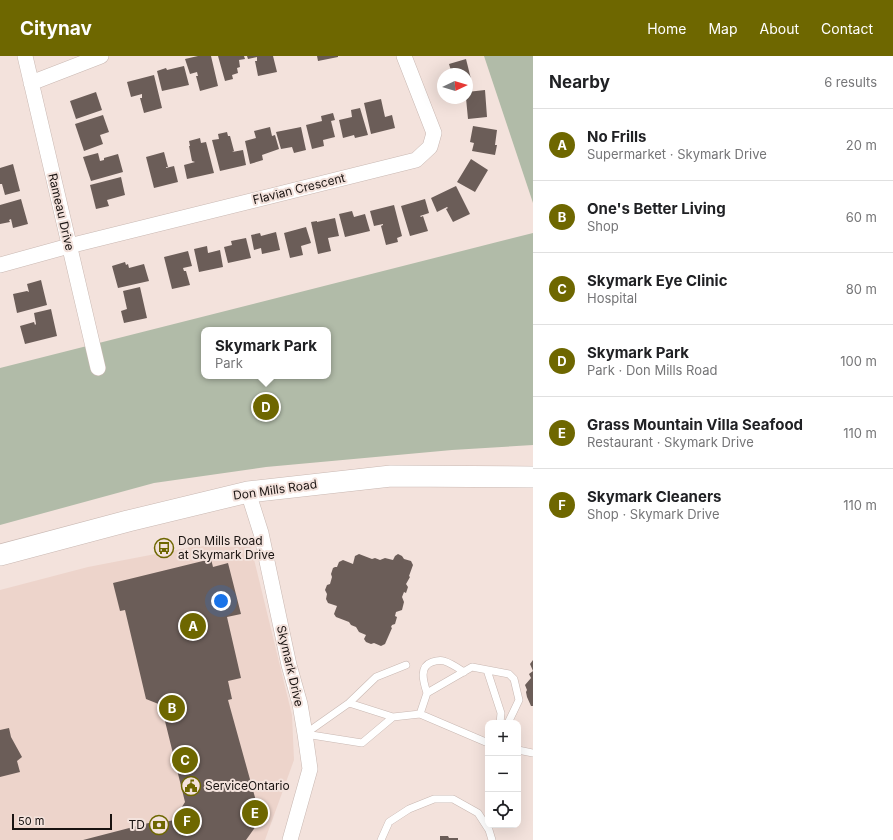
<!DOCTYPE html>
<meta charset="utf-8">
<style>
body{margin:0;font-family:Inter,sans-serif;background:#f6f6f6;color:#202124}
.controls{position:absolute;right:12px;bottom:12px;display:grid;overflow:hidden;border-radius:8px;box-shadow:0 4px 16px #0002}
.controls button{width:36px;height:36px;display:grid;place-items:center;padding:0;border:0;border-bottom:1px solid #e0e0e0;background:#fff;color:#202124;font:20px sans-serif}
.compass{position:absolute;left:437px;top:12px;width:36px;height:36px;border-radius:50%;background:#fff;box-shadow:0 4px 16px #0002;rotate:86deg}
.scale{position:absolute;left:12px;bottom:10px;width:100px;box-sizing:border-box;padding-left:4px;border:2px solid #191311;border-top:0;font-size:11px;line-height:14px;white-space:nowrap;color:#191311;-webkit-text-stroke:3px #f3e2dc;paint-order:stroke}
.you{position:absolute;left:221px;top:545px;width:14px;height:14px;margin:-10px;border:3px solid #fff;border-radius:50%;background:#1a73e8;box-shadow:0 0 0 6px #1a73e833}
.badge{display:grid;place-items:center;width:26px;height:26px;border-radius:50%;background:#6e6700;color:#fff;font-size:13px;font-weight:700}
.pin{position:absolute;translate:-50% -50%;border:2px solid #fff;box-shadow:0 1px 4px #0006}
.popup{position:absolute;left:201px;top:271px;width:130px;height:52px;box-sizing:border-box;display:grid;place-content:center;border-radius:8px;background:#fff;filter:drop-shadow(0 1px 3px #0005);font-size:13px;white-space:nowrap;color:#757577}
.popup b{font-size:15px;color:#202124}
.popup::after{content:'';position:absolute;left:50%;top:100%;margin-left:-8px;border:8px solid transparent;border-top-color:#fff}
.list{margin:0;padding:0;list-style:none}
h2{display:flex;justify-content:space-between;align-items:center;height:52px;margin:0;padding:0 16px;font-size:17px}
h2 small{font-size:13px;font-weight:400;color:#757577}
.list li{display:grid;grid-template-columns:26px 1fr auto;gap:12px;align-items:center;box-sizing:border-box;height:72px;padding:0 16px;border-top:1px solid #e0e0e0}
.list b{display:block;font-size:15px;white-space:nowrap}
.list p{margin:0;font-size:13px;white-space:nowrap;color:#757577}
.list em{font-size:13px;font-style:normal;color:#757577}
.icon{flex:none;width:22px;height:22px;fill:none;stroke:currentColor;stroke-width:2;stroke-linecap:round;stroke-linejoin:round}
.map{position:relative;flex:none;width:533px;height:784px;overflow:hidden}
header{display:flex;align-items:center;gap:24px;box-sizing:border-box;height:56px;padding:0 20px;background:#6e6700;color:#fff}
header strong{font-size:19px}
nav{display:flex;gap:22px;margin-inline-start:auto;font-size:14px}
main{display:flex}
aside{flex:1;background:#fff}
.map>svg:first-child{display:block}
.built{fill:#edd4cb}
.green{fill:#b1bba8;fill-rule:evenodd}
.building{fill:#6b5d58}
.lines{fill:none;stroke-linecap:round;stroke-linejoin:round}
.lane-casing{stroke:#c9b8b2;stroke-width:8}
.street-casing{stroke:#c9b8b2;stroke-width:16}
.secondary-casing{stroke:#c9b8b2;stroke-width:22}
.lane{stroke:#fff;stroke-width:7}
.street{stroke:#fff;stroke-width:15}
.secondary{stroke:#fff;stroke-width:21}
.labels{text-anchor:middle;stroke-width:4;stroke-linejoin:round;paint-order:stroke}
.street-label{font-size:12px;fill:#191311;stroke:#f3e2dc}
.poi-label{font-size:12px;fill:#191311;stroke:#f3e2dc;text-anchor:start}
</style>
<header>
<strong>Citynav</strong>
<nav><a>Home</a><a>Map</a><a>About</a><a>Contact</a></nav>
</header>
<main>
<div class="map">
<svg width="533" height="784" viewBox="0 0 533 784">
<rect width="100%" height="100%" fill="#f3e2dc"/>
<path class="built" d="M197 490 251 491 292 659 294 704 265 784H0V534L88 511Z"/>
<path class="green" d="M484 0H533V147Z
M533 177V389L452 394 266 411 154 427 0 469V312ZM204 274H328V320H204Z"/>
<path class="building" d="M198 0H211L218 30 200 35 196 20H198L197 16 190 18 185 3Z
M218 0H244L245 3 239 4 240 11 237 12 238 17 232 19 233 23 225 25Z
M247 0H273L277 16 258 20 255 5H257V1L248 3Z
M317 0H338V1L318 5Z
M466 3 471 23 467 24V18H452L449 8Z
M184 10 189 29 162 35 157 15 166 12 167 14Z
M154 19 162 52 144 57 140 42H142V38L131 41 127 26Z
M485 34 487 61 468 63 466 42H467V36Z
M96 36 102 54 76 63 70 45Z
M381 43 385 61 392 59 395 72 371 78 364 47Z
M360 52 368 79 355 82 354 79 343 82 339 64 352 61 351 54Z
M333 57 335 64 331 65 335 81 323 84 324 90 312 93 306 69 322 65 321 60Z
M103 59 109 76 100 79 103 88 84 95 75 68Z
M473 70 497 74 495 89H497L495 99 472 95 474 87 470 86Z
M270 71 272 80 275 79 279 93 262 99 263 104 250 108 245 85 256 82 254 75Z
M301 71 306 94 294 97 292 91 281 93 276 76Z
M227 76 228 80H230L234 95 232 96 243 94 246 109 220 115 212 84 219 83 218 78Z
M200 82 201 87 206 86 214 117 187 123 184 109 195 106 192 105 189 90H190L189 85Z
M164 96 168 111H166V112L174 110 178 126 154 132 146 101Z
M98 97 100 105 104 104V102L118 98 123 116 91 125 83 101Z
M471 103 488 114 475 136 457 126Z
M13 108 20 135 5 139 2 128H0V112Z
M121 121 125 139 107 144 109 150 96 153 90 129Z
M456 130 470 158 453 166 446 153 448 152 447 151 437 156 431 142Z
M21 143 28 168 13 172 11 163 9 164 10 166 0 168V149Z
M425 143 429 157 420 160 421 161 423 160 428 175 410 180 401 150Z
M394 149 402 180 397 182 398 186 386 189 381 170 383 169V168L374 170 370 155Z
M352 155 354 161 365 158 370 175 345 181 339 158Z
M335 162 339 180 328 182 331 195 318 198 311 166 317 165V166Z
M306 171 311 187 301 190 303 199 290 202 284 177Z
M276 176 280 194 262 198 261 192 254 194 251 179 260 177 261 180Z
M246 182 251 202 228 207 224 191 232 189 231 185Z
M207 190 208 197 220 194 223 211 199 216 194 193Z
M188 195 192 210 183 212 184 215H186L190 229 172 233 164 201Z
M125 206 126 209 128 208 129 212 144 208 149 225 118 232 112 210Z
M41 224 47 249 17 257 13 238 27 235 29 236 27 228Z
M140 231 147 262 124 267 121 255 127 253 123 235Z
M51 253 57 280 25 288 20 270 34 266 35 269 36 268 34 257Z
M359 498 372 503 375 502 380 504 385 502 393 504 395 500 398 498 402 500 404 503 411 505 413 509 409 520 410 521 406 528 408 531 406 537 404 536 402 541 404 546 402 554 396 556 395 560 397 561 395 568 392 569 391 571 392 572 385 588 381 590 374 587 371 588 366 586 364 583 366 579 359 576 356 571 351 569 349 566 336 561 334 558 337 550 328 547 326 543 327 538 325 534 327 529 330 528 332 521 331 518 333 512 335 511H337L339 506 343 504 353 508 355 500Z
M211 503 213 511 228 507 241 558 227 561 241 622 228 625 232 643 228 644 261 763 246 784H83L164 763 165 766 174 764 185 746 161 649 146 643 125 554 120 555 113 527Z
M533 604V650H531L527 641 526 636 527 634 525 629 531 622 529 618 533 615 530 608Z
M9 672 11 681 22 701 17 705 20 716 0 721V674Z
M440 780H448L449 782H458V784H440Z"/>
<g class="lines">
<defs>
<path id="lane" d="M406 609 376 621 349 647 305 678 362 687 393 661 420 658 488 687
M487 614 501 657 500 667
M427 637C424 627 418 611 432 606 435 605 441 604 444 605 451 607 458 612 464 616
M349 647 393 661
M420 658 427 637 472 611 509 618 514 623 519 644 508 667
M518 694 533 697
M381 784 389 766 409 753 434 743H453L478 757 489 774 492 784"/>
<path id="street" d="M25 0 98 312
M31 27 101 0
M0 209 69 190 416 104 430 91 434 77 404 0
M248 436 261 477 289 609 300 648 305 678 310 713 290 784"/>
<path id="secondary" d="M0 499 128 465 248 436 391 420 533 421"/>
</defs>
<use href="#lane" class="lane-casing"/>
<use href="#street" class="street-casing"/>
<use href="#secondary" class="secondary-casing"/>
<use href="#lane" class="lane"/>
<use href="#street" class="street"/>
<use href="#secondary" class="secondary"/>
</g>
<defs>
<symbol id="bus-ring" viewBox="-11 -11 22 22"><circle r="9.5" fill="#f3e2dc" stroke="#6e6700" stroke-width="1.5"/><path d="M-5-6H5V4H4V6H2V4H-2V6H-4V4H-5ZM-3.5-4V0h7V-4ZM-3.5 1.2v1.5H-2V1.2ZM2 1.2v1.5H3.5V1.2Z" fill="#6e6700"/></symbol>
<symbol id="civic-ring" viewBox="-11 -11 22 22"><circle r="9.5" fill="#f3e2dc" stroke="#6e6700" stroke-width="1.5"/><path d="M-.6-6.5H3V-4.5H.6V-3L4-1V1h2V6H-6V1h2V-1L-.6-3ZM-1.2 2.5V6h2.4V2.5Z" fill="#6e6700"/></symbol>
<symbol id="bank-ring" viewBox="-11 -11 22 22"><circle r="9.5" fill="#f3e2dc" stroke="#6e6700" stroke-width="1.5"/><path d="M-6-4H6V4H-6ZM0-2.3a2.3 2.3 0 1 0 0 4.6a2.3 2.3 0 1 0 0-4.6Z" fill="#6e6700"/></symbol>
</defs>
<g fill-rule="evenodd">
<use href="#bus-ring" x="153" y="481" width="22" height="22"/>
<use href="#civic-ring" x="180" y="719" width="22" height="22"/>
<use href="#bank-ring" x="148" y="758" width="22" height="22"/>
</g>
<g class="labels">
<g class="street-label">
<text transform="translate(299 133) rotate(-14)" y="4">Flavian Crescent</text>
<text transform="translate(61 156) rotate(77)" y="4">Rameau Drive</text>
<text transform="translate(275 434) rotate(-8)" y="4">Don Mills Road</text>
<text transform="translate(290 610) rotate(77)" y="4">Skymark Drive</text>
</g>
<g class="poi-label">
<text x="178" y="489">Don Mills Road<tspan x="178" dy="14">at Skymark Drive</tspan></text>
<text x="205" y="734">ServiceOntario</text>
<text x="145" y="773" text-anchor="end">TD</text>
</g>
</g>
</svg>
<div class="controls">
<button>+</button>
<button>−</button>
<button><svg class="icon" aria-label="locate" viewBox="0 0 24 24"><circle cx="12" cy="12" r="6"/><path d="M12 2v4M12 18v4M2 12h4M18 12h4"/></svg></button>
</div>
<svg class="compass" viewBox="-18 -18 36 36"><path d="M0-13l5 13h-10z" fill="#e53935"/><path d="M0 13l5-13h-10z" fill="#757577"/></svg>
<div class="scale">50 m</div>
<div class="you"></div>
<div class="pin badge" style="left:193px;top:570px">A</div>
<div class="pin badge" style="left:172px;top:652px">B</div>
<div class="pin badge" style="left:185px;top:704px">C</div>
<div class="pin badge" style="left:266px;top:351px">D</div>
<div class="popup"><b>Skymark Park</b>Park</div>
<div class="pin badge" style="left:255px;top:757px">E</div>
<div class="pin badge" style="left:187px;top:765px">F</div>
</div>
<aside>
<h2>Nearby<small>6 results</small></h2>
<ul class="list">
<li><span class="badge">A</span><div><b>No Frills</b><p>Supermarket · Skymark Drive</p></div><em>20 m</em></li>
<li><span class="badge">B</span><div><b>One's Better Living</b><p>Shop</p></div><em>60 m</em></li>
<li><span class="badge">C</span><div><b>Skymark Eye Clinic</b><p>Hospital</p></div><em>80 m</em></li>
<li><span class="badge">D</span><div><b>Skymark Park</b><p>Park · Don Mills Road</p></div><em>100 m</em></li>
<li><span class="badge">E</span><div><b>Grass Mountain Villa Seafood</b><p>Restaurant · Skymark Drive</p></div><em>110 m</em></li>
<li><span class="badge">F</span><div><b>Skymark Cleaners</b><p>Shop · Skymark Drive</p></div><em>110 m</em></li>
</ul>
</aside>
</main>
